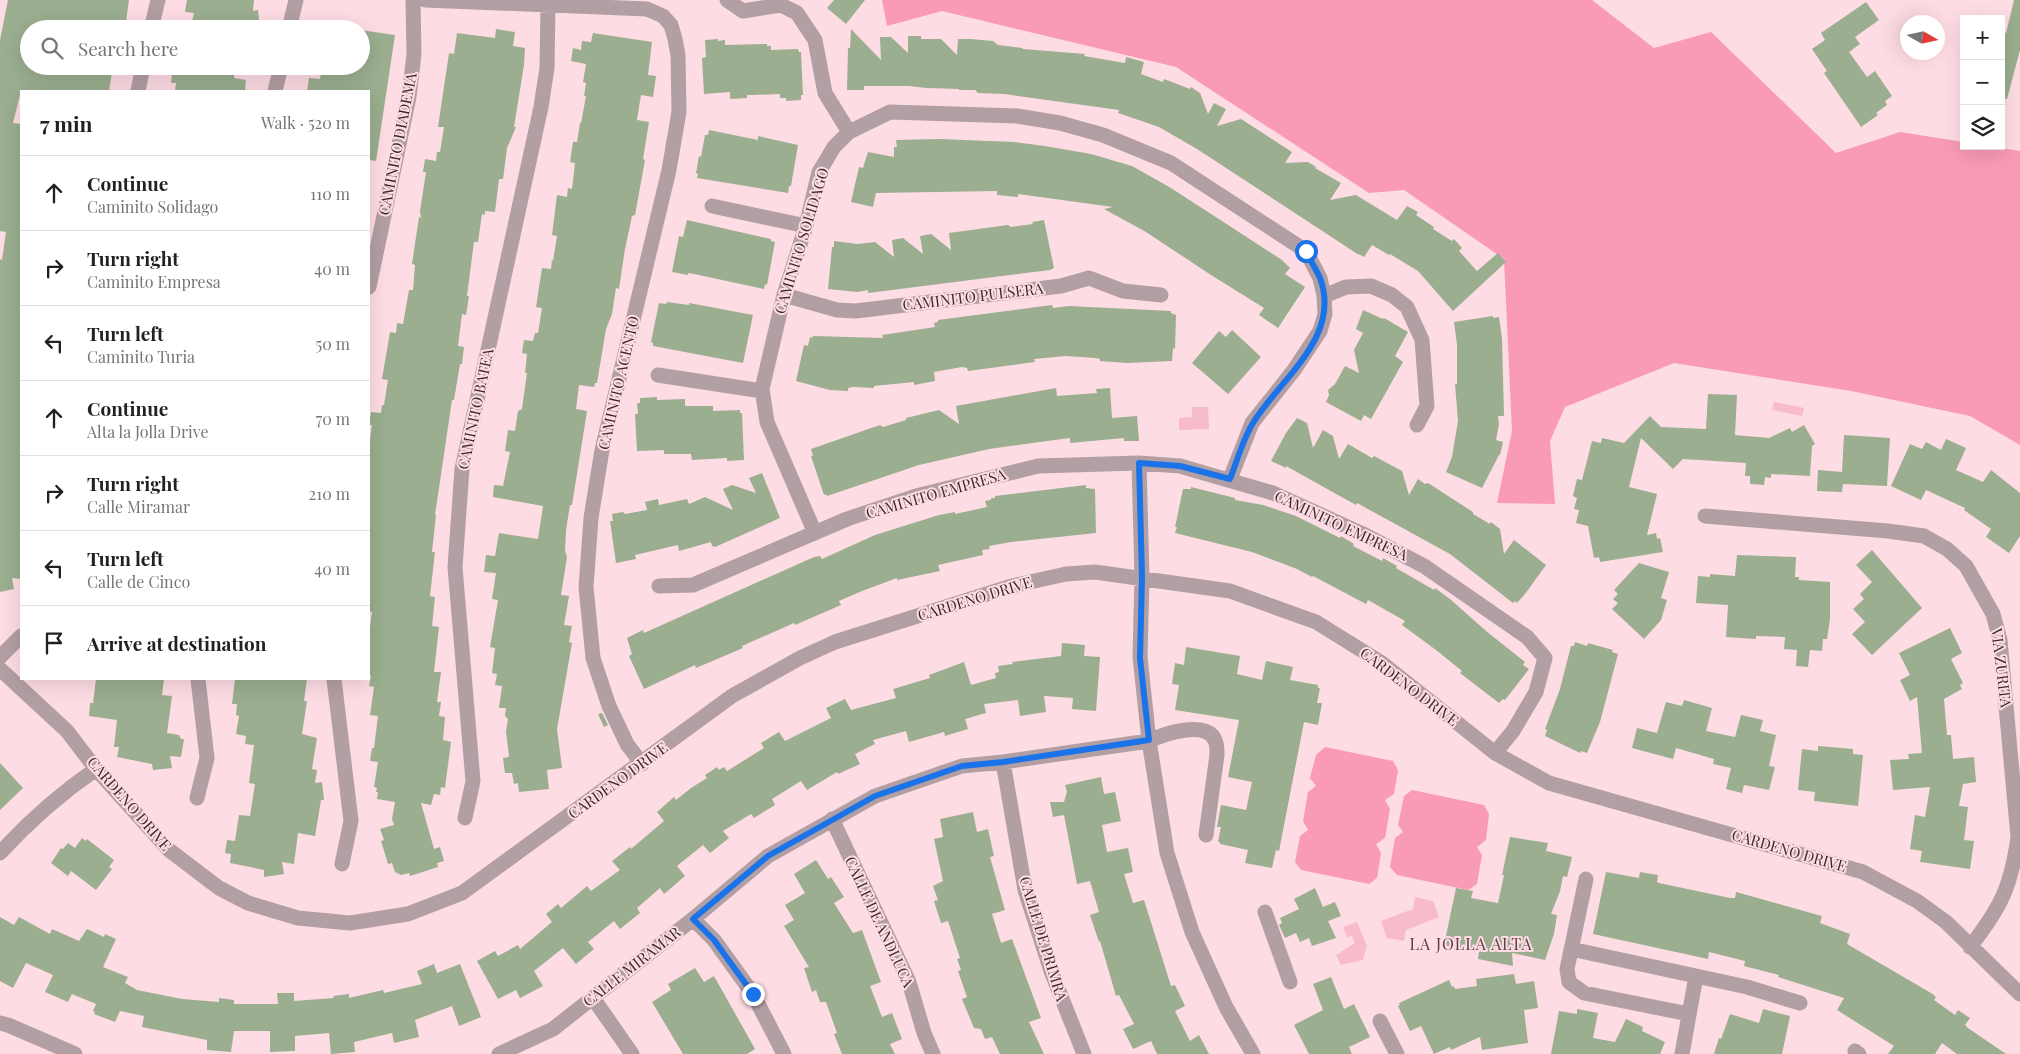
<!DOCTYPE html>
<meta charset="utf-8">
<style>
body{margin:0;font-family:"Playfair Display",serif;background:#f2f2f2;color:#202124}
.controls{position:absolute;right:15px;top:15px;display:grid;overflow:hidden;border-radius:0px;box-shadow:0 5px 20px #0002}
.controls button{width:45px;height:45px;display:grid;place-items:center;padding:0;border:0;border-bottom:1px solid #e0e0e0;background:#fff;color:#202124;font:25px sans-serif}
.compass{position:absolute;left:1900px;top:15px;width:45px;height:45px;border-radius:50%;background:#fff;box-shadow:0 5px 20px #0002;rotate:99deg}
.stop{position:absolute;width:15px;height:15px;margin:-11px;border:4px solid #1a73e8;border-radius:50%;background:#fff}
.stop.end{background:#1a73e8;border-color:#fff;box-shadow:0 1px 5px #0008}
.list{margin:0;padding:0;list-style:none}
h2{display:flex;justify-content:space-between;align-items:center;height:65px;margin:0;padding:0 20px;font-size:21px}
h2 small{font-size:16px;font-weight:400;color:#757577}
.list li{display:grid;grid-template-columns:32px 1fr auto;gap:15px;align-items:center;box-sizing:border-box;height:75px;padding:0 20px;border-top:1px solid #e0e0e0}
.list b{display:block;font-size:19px;white-space:nowrap}
.list p{margin:0;font-size:16px;white-space:nowrap;color:#757577}
.list em{font-size:16px;font-style:normal;color:#757577}
.icon{flex:none;width:28px;height:28px;fill:none;stroke:currentColor;stroke-width:2;stroke-linecap:round;stroke-linejoin:round}
.map{position:relative;flex:none;width:2020px;height:1054px;overflow:hidden}
.search{position:absolute;background:#fff;box-shadow:0 5px 20px #0002;left:20px;top:20px;width:350px;height:55px;display:flex;align-items:center;gap:12px;box-sizing:border-box;padding:0 18px;border-radius:28px;color:#757577;font-size:19px}
.panel{position:absolute;background:#fff;box-shadow:0 5px 20px #0002;left:20px;top:90px;width:350px;height:590px;border-radius:0px}
.map>svg:first-child{display:block}
.green{fill:#fa9bb5}
.water{fill:#f8bbca}
.building{fill:#9bae8f}
.lines{fill:none;stroke-linecap:round;stroke-linejoin:round}
.minor{stroke:#b29fa4;stroke-width:15}
.route{stroke:#1a73e8;stroke-width:6}
.labels{text-anchor:middle;stroke-width:4;stroke-linejoin:round;paint-order:stroke}
.street-label{font-size:15px;fill:#38282c;stroke:#fedce4}
.neighbourhood-label{font-size:16px;letter-spacing:1px;fill:#5e3d45;stroke:#fedce4}
</style>
<div class="map">
<svg width="2020" height="1054" viewBox="0 0 2020 1054">
<rect width="100%" height="100%" fill="#fedce4"/>
<path class="green" d="M882 0H1592L1654 48 1711 32 1836 153 1900 132 1964 142V146H1989L2020 151V445L1970 416 1851 391 1674 363 1565 407 1550 441 1555 504 1497 503 1512 431 1504 259 1404 190 1369 193 1176 67 942 11 887 26Z
M1325 747 1393 761 1398 770 1394 794 1385 800 1390 809 1385 838 1376 844 1381 853 1377 878 1369 884 1301 870 1295 862 1300 836 1308 830 1303 821 1308 792 1316 786 1310 778 1316 755Z
M1412 790 1484 805 1489 814 1486 840 1477 847 1482 855 1477 884 1468 890 1397 875 1390 867 1395 838 1403 832 1398 825 1404 796Z"/>
<path class="water" d="M1774 402 1804 408 1802 416 1772 410Z
M1192 407H1208L1209 429 1179 430V418L1192 417Z
M1415 897 1433 901 1439 917 1406 930 1404 941 1387 938 1381 921 1413 909Z
M1357 922 1367 946 1363 960 1341 965 1336 955 1355 943 1352 936 1347 937 1343 927Z"/>
<path class="building" d="M8 0H129L125 29H29V66H113L109 91H21L13 123 21 124V579L12 578 14 589 0 592V259L2 260 6 232 0 231V40Z
M187 0H254L253 11 258 10 260 29H198L199 22 192 21 194 13 185 12Z
M834 0H865L846 24 827 8Z
M2014 0H2020V50L2007 99 2001 98V31L2006 33Z
M1866 2 1879 20 1855 37 1860 44 1849 52 1867 77 1875 71 1892 96 1885 101 1887 105 1876 113 1878 115 1861 127 1824 73 1827 71 1812 49 1825 40 1821 33Z
M496 29 515 32 513 46 525 48 524 65 514 127H516L507 148 503 179H499L495 212 485 211V215L482 214 478 242H474L467 296H469L466 315 462 314 458 346 464 347 462 364H460L454 400H452L435 515H436L432 552H435L430 596 435 597 432 626 439 627 434 672H441L437 702H441L439 716 445 717 443 740 451 742 445 788 441 787 440 795 434 794 431 805 421 803 434 849 440 847 444 861 437 863 438 867 410 876 409 873 401 875 395 872 392 863 388 864 381 841 384 840 380 829 394 825 392 819 395 802 377 799 378 792H376L377 788 374 787 378 762 370 761 372 748H374L378 716 370 715 374 687 369 686 371 676 369 675V635L372 612 369 611V448L372 425H369L371 412 381 413 382 405H384L388 380 382 379 390 332 396 333 397 323 403 324 409 290H413L415 265 412 264 419 217 421 218 420 211 426 172H423L425 159 436 161 437 152H440L444 127H438L449 53 454 54 457 33 495 38Z
M851 29 881 60 880 37H891L908 53V36H921V39H941L957 55 958 39H971L993 41 998 45 1022 48 1023 49 1085 54 1084 56 1125 63 1126 57 1144 62 1141 74 1163 82 1164 79 1190 89 1191 87 1200 93 1208 114 1214 103 1226 109 1217 126 1241 119 1292 152 1285 163 1308 162 1316 167 1315 168 1341 183 1330 200 1356 195 1397 220 1407 206 1418 212 1416 215 1434 227 1433 229 1452 241 1454 239 1462 248 1459 251 1477 271 1498 253 1506 262 1453 311 1418 271 1390 254 1389 255 1372 245 1364 257 1359 254V255L1197 149 1159 127 1118 113 1119 110 1004 94 978 93 975 90H959V89L926 88 909 86H864V90H847L848 48H850Z
M361 30 395 35 376 161 369 160V91H307L309 78 320 79 321 71 330 72 331 66H361Z
M593 33 652 42 648 75 656 76 653 97 641 95 637 120 649 122 643 159 645 160 635 215 632 216 625 249 619 289 616 288 612 314 606 329 597 383H595L594 387 579 385 576 409 587 411 572 505H570L566 530 565 551 567 557 561 595 569 596 564 625 572 626 569 642 572 643 557 729 562 768 547 770 549 789 519 792 518 783 514 784 512 773H505L503 758 509 757 506 731 508 719 505 716 506 708H499L502 686 495 685 497 674 492 673 495 648 490 647 498 600 492 599 496 573 484 572 486 555 495 556 499 533 538 539 543 506 493 497 494 485 503 486 510 452 505 451 508 430 515 431 518 411 522 409 527 373H525L527 354 522 353 524 340 533 341 535 333H538L542 308 536 307 542 268 551 269 552 260 553 261 557 236 552 235 557 195 567 197 568 188 572 189 575 163 570 162 573 142H577L580 123H581L586 96H584L586 83 583 82 586 64 571 61 573 48 581 50 582 41 591 42Z
M718 39V41L725 40V45L767 44V46H771V50L798 49 799 52H801L803 95H801V100L786 101V98H780V94L752 95H747V98L730 99V92L704 94 702 58 706 57 705 40Z
M173 66H204L228 70V73L234 74V78L246 80 245 91H175L176 83H171Z
M709 130 758 140V136L798 145 791 186H789L788 193 697 178 698 174 696 173 699 156 701 157 705 135H708Z
M940 139 1014 142 1045 146 1091 154 1132 166 1171 188 1282 260 1290 268 1285 274 1305 287 1278 328 1259 315 1264 308 1211 275 1146 232 1104 209 1113 207 1018 194V197L997 195V191L876 193 873 207 851 202 859 167 863 168 868 152 894 157V147H897L896 140Z
M687 220 771 239V241L775 242 767 285 765 284 764 289 694 274 688 273V275L672 272 679 236 683 237Z
M1044 220 1054 268 1050 270 868 293V290L858 292 828 289 832 247H834V241L858 244 875 242 894 257 892 240 903 238 923 254 920 236 931 234 951 250 949 233 1008 225 1011 227 1033 224 1032 222Z
M667 302 689 305V303L753 315 743 363 653 346V343L651 342 659 303 666 304Z
M1052 305 1053 308 1069 306 1171 311V313L1176 315 1175 349 1173 348 1172 361 1127 363 1100 361V359L1095 358 1066 356 1034 359 1035 362 968 371 967 368 962 367 934 372 935 381 914 385V382L874 386V388L853 387 848 388V391L830 390 796 381 804 345 808 346 810 337 812 338 813 336 883 338 882 335 935 327 934 323 938 322V320Z
M1363 310 1383 319 1384 318 1408 332 1395 356 1403 362 1371 419 1364 415 1361 421 1326 402 1329 395 1328 390 1335 384 1345 366 1359 373 1354 350 1363 333 1356 329Z
M1493 316V318L1499 317 1502 339 1504 416H1498L1499 424 1496 440 1503 442 1500 455H1499L1482 488 1446 472 1452 457 1458 421 1455 384H1457V345L1454 322Z
M1232 330 1261 357 1228 394 1192 363 1219 331 1226 337Z
M1056 388 1057 396 1097 393 1096 389 1110 388 1112 418 1137 416 1139 441H1124V438L1070 443V438L989 449 919 465 827 496 826 494 824 495 811 456H813L811 449 880 425 883 427 906 420V418L939 410 959 424 956 406Z
M1708 394 1737 395 1735 435 1769 438 1790 428 1792 432 1804 425 1815 444 1812 446 1810 476 1771 474V478L1765 477 1764 485 1750 484V476H1745L1746 463 1683 459 1673 469 1641 438 1629 487 1657 494 1647 535 1656 533 1657 539 1660 538 1663 552 1600 562 1599 557 1594 558 1588 526 1576 523 1579 510 1574 509 1577 498 1573 496 1577 479 1582 480 1592 441 1601 443 1602 438 1624 443 1650 416 1661 427 1706 429Z
M657 397V400L685 399V406H713V411L740 410V413H742L744 460 727 461V458L692 460 691 454H664V450L637 451 635 414H638L637 403H640V398Z
M1297 418 1307 423 1313 448 1323 430 1333 436 1339 459 1348 444 1372 458 1374 456 1402 471 1409 495 1418 479 1425 484 1428 483 1473 512V514L1490 524 1491 522 1500 529 1504 554 1514 540 1546 565 1525 594 1517 603 1515 601 1513 603 1450 554 1357 503 1356 505 1286 466V468L1282 466 1271 461 1286 433Z
M1844 435 1890 438 1887 486 1843 484 1842 492 1817 491 1818 470 1842 472Z
M1946 439 1966 448 1956 470 1983 482 1991 470 2020 493V536L2009 553 1986 537 1991 529 1964 510 1965 508 1926 490 1921 500 1891 486 1910 444 1922 449 1926 442 1941 450Z
M762 473 780 518 715 547 712 546 711 542 679 551 678 545 635 555 636 559 616 563 610 521H613L612 514 623 512 625 514 647 510 645 502 658 499 659 505 687 499 689 504 705 497 733 510 723 489 732 485 756 493 749 478Z
M1086 485V488L1095 489 1096 533 1011 542 989 546 990 549 982 550 983 555 938 565 940 571 897 580V578L862 591 839 601 841 605 795 625 794 623 742 646 743 648 696 668 695 665 644 689 629 656 632 654 627 638 643 630 644 633 814 557 820 556 822 559 875 535 939 515 955 512V514L987 507 985 501 991 500V498H995V496Z
M1191 487 1235 498V500L1263 505 1296 516 1340 538 1341 536 1354 544 1353 546 1382 561 1383 558 1397 566 1396 568 1434 590 1435 588 1450 599 1486 631 1525 662 1523 665 1529 669 1505 700 1503 699 1499 703 1460 673 1462 671 1436 650 1402 625 1405 621 1368 600 1366 604 1313 576 1312 577 1297 569 1252 552 1175 533 1177 527H1175L1183 489H1191Z
M1872 550 1922 608 1872 655 1852 634 1865 622 1853 609 1864 599 1860 594 1872 582 1856 565Z
M1737 555 1796 557 1795 577H1799V580L1830 582V619L1827 639H1823L1822 651 1810 650 1808 667 1796 666 1797 650 1784 649 1785 637 1756 636V639L1726 637 1728 605 1696 603 1698 576 1710 577V574L1735 576Z
M1639 563 1669 572 1661 598 1667 600 1661 620 1644 639 1612 609 1618 603 1613 599 1618 594 1614 590Z
M1950 628 1962 653 1951 659 1963 683 1960 685 1962 689 1944 699 1947 735H1951L1953 759 1974 757 1976 782 1963 784 1959 806 1968 807 1964 840 1974 841 1970 869 1920 862 1922 851 1910 849 1915 815 1925 817 1930 787 1893 790 1890 760 1909 759 1908 754 1922 753 1917 697 1910 701 1900 680 1910 675 1899 653Z
M1575 642 1587 646 1588 643 1613 650 1612 652 1618 654 1600 722 1587 753 1581 751 1580 753 1545 736 1547 730 1545 729 1560 689 1571 646H1574Z
M1062 643 1085 645 1084 656 1100 657 1096 711 1072 709 1073 698 1044 696 1046 712 1020 716 1018 700 984 704 986 713 965 719 968 729 945 736 944 732 909 742 906 731 873 740 875 744 855 754 860 764 838 774 837 772 807 790 801 781 772 799 775 805 754 818 751 814 723 831 729 838 710 853 703 845 677 866 685 876 664 894 660 888 637 908 640 913 620 929 614 921 588 942 594 949 576 964 563 948 534 971 543 986 520 998 516 990 498 999 477 961 495 951 498 956 518 945 520 949 552 922 546 914 558 904 561 908 587 886 591 891 620 870 612 861 630 847 631 849 664 821 657 812 674 797 676 800 691 788 707 778 705 775 717 767 719 770 724 767 727 771 764 748 761 743 779 732 785 741 831 718 826 708 845 699 851 710 896 698 893 689 930 678 929 675 964 662 971 685 996 678 995 673 999 672 998 666 1013 664 1012 662 1061 656Z
M1186 647 1240 656 1237 674 1262 680 1266 661 1293 667 1290 680 1318 685V688H1320L1317 703H1322L1318 725 1304 722 1279 851 1276 850 1272 868 1245 863 1248 850 1220 844V842H1218L1221 827H1217L1221 805 1246 810 1252 782 1228 777 1239 720 1175 710 1179 685 1172 684 1175 663 1184 665Z
M96 679H164L162 695 172 696 167 733 179 735 181 739H184L181 757 170 756 172 768 153 770 152 764 117 757 119 747H114L117 720 89 716 90 703H93Z
M235 679H307L304 701H307L302 734 317 738 312 769 317 770 315 783 322 782 324 800H321L315 836 298 833 294 864 282 862 284 874 264 877V870L230 863 231 854 225 853 227 840 235 841 239 815 250 816 255 784 249 783 254 745 245 744 246 736 236 734 239 716 236 715 237 704H232Z
M1684 700 1712 708 1706 731 1735 737 1741 715 1763 720 1760 731 1776 735 1769 766 1775 767 1769 790 1744 785 1742 793 1726 789 1731 768 1713 764 1714 759 1676 748 1673 759 1632 748 1637 728 1657 733 1666 702 1682 706Z
M602 713 608 725 604 727 598 714Z
M1818 746 1853 749V754L1863 755 1858 806 1814 801 1815 792 1798 790 1802 749 1818 751Z
M0 763 23 788 0 810Z
M1101 777 1104 794 1115 792 1121 821 1102 825 1107 852 1128 848 1133 872 1124 874 1133 903 1144 900 1171 986 1175 985 1185 1006 1175 1011 1190 1041 1199 1035 1209 1054H1157L1151 1041 1133 1049 1123 1029 1134 1024 1119 995 1116 996 1100 941 1099 942 1090 915 1099 912 1090 881 1077 884 1064 815 1053 817 1050 802H1064L1067 792 1065 785Z
M973 812 977 832 988 829 994 856 990 857 1005 910 992 914 1001 943 1012 939 1041 1018 1029 1022 1044 1054H1000L992 1037 985 1039 981 1029 974 1028 962 999 967 997 958 971 961 970 957 959 960 958 948 921 941 923 934 901 938 900 933 886 943 881 934 839 943 837 940 819Z
M1510 837 1548 843 1546 851 1572 857 1567 877 1563 876 1560 891 1551 914 1557 915 1554 934 1545 960 1512 953 1513 966 1478 959 1479 952 1444 945 1456 888 1473 891 1471 898 1498 903 1504 875H1502Z
M82 838 86 841 87 839 114 860 109 867 112 869 96 890 71 871 68 876 51 863 61 848 63 849 68 843 75 848Z
M816 860 828 879 831 877 844 897 834 903 853 933 862 930 881 982 870 986 882 1017 892 1013 902 1039 890 1044 895 1054H842L834 1034 837 1033 826 1002H820L816 990 812 992 804 968 809 967 784 926 794 920 785 905 805 893 794 874Z
M1606 872 1639 878 1640 872 1658 875 1657 882 1659 883 1730 898H1735L1736 892 1822 916 1820 923 1850 934 1847 944 1931 993 1936 997 1934 1000 1955 1015 1958 1010 1970 1018 1965 1025 1968 1028 2006 1054H1957L1942 1043 1935 1054H1888L1894 1046 1837 1010 1844 998 1778 977 1779 975 1744 966 1745 961 1709 952 1708 959 1593 934Z
M1315 888 1323 907 1335 902 1341 916 1328 921 1336 938 1312 946 1309 938 1300 942 1296 933 1285 938 1279 925 1282 923 1280 918 1299 909 1294 899Z
M0 917 14 925 19 917 50 934 52 929 79 941 87 929 104 937 105 934 116 939 103 967 128 977 125 983 137 990 182 999 219 1002V998L234 1000V1004H278L277 993H294V1001L334 998 333 996 349 994V998L383 990 384 993 422 984 417 971 434 964 437 973 460 964 481 1017 459 1026 452 1006 415 1020 419 1037 394 1043 392 1033 354 1042 355 1052 331 1054 329 1033 295 1036V1051L270 1052V1031H234L231 1052 207 1050V1040L142 1027 144 1016 120 1011 115 1022 94 1014 95 1012 93 1011 96 1004 72 994 68 1002 45 992 53 975 26 963 13 988 0 981Z
M695 968 704 982 714 976 755 1049 747 1054H683L652 1002 671 990 668 984Z
M1514 974 1516 984 1534 981 1538 1008 1524 1010 1528 1043 1482 1050 1480 1037 1451 1050 1450 1047 1434 1054 1421 1026 1410 1031 1398 1006 1400 1005 1399 1003 1449 980 1452 987 1454 986 1455 989 1477 986 1476 979Z
M1331 977 1344 1009 1354 1004 1370 1037 1349 1047 1352 1054H1309L1294 1025 1323 1010 1313 984Z
M1577 1009 1598 1013 1593 1038 1615 1042 1626 1019 1643 1027 1642 1031 1665 1042 1660 1054H1551L1559 1011 1577 1014Z
M1763 1009 1790 1016 1782 1054H1714L1719 1038 1721 1039 1730 1014 1759 1023Z"/>
<g class="lines">
<path class="minor" d="M425 0 647 9 663 16 671 25 675 39 678 55 679 112 669 170 602 450 591 518 586 587 593 658 609 706 627 744 642 764
M727 0 743 11 781 5 797 13 815 40 825 93 849 132
M151 29 158 0
M289 29 296 0
M138 91 143 66
M275 91 281 66
M712 206 806 226
M369 287 409 97 414 54 413 0
M784 295 837 310 856 311 1061 286 1089 278 1123 291 1161 295
M1324 296 1346 287 1371 286 1392 295 1407 307 1422 340 1427 406 1417 425
M658 375 762 391
M1139 463 1142 577 1140 657 1149 741 1167 853 1192 932 1226 1007 1253 1054
M1705 516 1888 531 1924 536 1947 549 1966 566 1993 614 2000 640 2018 837C2011 887 2001 907 1970 947
M815 533 767 422 762 389 784 295 806 226 819 172 834 147 849 132 890 112 1017 116 1060 123 1103 135 1171 163 1306 251 1320 278 1324 296 1325 314 1320 331 1294 370 1252 423 1230 479
M659 586 693 585 847 519 916 496 1038 466 1139 463 1180 466 1273 493 1363 534 1424 566 1527 637 1545 658 1536 692 1513 731 1495 753
M0 657 21 636
M0 669 67 731 96 769 169 850 219 888 248 903 298 918 350 923 408 914 462 893 732 696 800 658 835 642 1012 586 1066 574 1095 572 1230 591 1316 622 1382 663 1495 753 1549 783 1863 872 1917 901 1946 922 2020 994
M334 679 351 821 342 864
M1003 762 1025 890 1051 971 1084 1054
M197 798 207 758 198 679
M465 818 473 781 455 567 462 469 541 107 547 68 548 5
M832 819 909 982 924 1033 933 1054
M0 853C30 820 60 794 96 769
M1586 879 1567 969 1569 982 1584 993 1689 1014
M1265 912 1290 982
M693 919 714 940 753 994 784 1054
M1571 949 1696 976 1682 1054
M1696 976 1747 987 1800 1003
M593 998 632 1054
M1380 1021 1397 1054
M0 1023 8 1025 75 1054
M1855 1051 1859 1054
M499 1054 553 1029 693 919 768 856 875 796 962 766 1003 762 1149 741C1164 734 1210 718 1216 743 1217 746 1217 751 1217 755L1206 835"/>
</g>
<g class="lines">
<path class="route" d="M753 994 714 940 693 919 768 856 875 796 962 766 1003 762 1149 740 1140 658 1142 577 1139 463 1180 466 1230 479C1237 461 1243 439 1253 423 1280 379 1342 337 1320 278 1316 269 1310 260 1306 251"/>
</g>
<g class="labels">
<g class="street-label">
<text transform="translate(398 144) rotate(-79)" y="5">CAMINITO DIADEMA</text>
<text transform="translate(802 241) rotate(-73)" y="5">CAMINITO SOLIDAGO</text>
<text transform="translate(973 297) rotate(-7)" y="5">CAMINITO PULSERA</text>
<text transform="translate(619 383) rotate(-77)" y="5">CAMINITO ACENTO</text>
<text transform="translate(476 409) rotate(-78)" y="5">CAMINITO BATEA</text>
<text transform="translate(936 494) rotate(-16)" y="5">CAMINITO EMPRESA</text>
<text transform="translate(1341 526) rotate(25)" y="5">CAMINITO EMPRESA</text>
<text transform="translate(975 599) rotate(-17)" y="5">CARDENO DRIVE</text>
<text transform="translate(2001 668) rotate(83)" y="5">VIA ZURITA</text>
<text transform="translate(1409 687) rotate(37)" y="5">CARDENO DRIVE</text>
<text transform="translate(618 781) rotate(-36)" y="5">CARDENO DRIVE</text>
<text transform="translate(129 804) rotate(49)" y="5">CARDENO DRIVE</text>
<text transform="translate(1789 851) rotate(16)" y="5">CARDENO DRIVE</text>
<text transform="translate(879 922) rotate(65)" y="5">CALLE DE ANDLUCA</text>
<text transform="translate(1043 939) rotate(73)" y="5">CALLE DE PRIMRA</text>
<text transform="translate(632 967) rotate(-38)" y="5">CALLE MIRAMAR</text>
</g>
<g class="neighbourhood-label">
<text x="1471" y="950">LA JOLLA ALTA</text>
</g>
</g>
</svg>
<div class="controls">
<button>+</button>
<button>−</button>
<button><svg class="icon" aria-label="layers" viewBox="0 0 24 24"><path d="M12 4l9 5-9 5-9-5zM3 14l9 5 9-5"/></svg></button>
</div>
<svg class="compass" viewBox="-18 -18 36 36"><path d="M0-13l5 13h-10z" fill="#e53935"/><path d="M0 13l5-13h-10z" fill="#757577"/></svg>
<div class="stop" style="left:1306px;top:251px"></div>
<div class="stop end" style="left:753px;top:994px"></div>
<div class="search"><svg class="icon" aria-label="search" viewBox="0 0 24 24"><circle cx="10" cy="10" r="6"/><path d="M15 15l6 6"/></svg>Search here</div>
<section class="panel">
<h2>7 min<small>Walk · 520 m</small></h2>
<ul class="list">
<li><svg class="icon" aria-label="ahead" viewBox="0 0 24 24"><path d="M12 20V5M6 11l6-6 6 6"/></svg><div><b>Continue</b><p>Caminito Solidago</p></div><em>110 m</em></li>
<li><svg class="icon" aria-label="right" viewBox="0 0 24 24"><path d="M7 20v-9h11M14 6l5 5-5 5"/></svg><div><b>Turn right</b><p>Caminito Empresa</p></div><em>40 m</em></li>
<li><svg class="icon" aria-label="left" viewBox="0 0 24 24"><path d="M17 20v-9H6M10 6l-5 5 5 5"/></svg><div><b>Turn left</b><p>Caminito Turia</p></div><em>50 m</em></li>
<li><svg class="icon" aria-label="ahead" viewBox="0 0 24 24"><path d="M12 20V5M6 11l6-6 6 6"/></svg><div><b>Continue</b><p>Alta la Jolla Drive</p></div><em>70 m</em></li>
<li><svg class="icon" aria-label="right" viewBox="0 0 24 24"><path d="M7 20v-9h11M14 6l5 5-5 5"/></svg><div><b>Turn right</b><p>Calle Miramar</p></div><em>210 m</em></li>
<li><svg class="icon" aria-label="left" viewBox="0 0 24 24"><path d="M17 20v-9H6M10 6l-5 5 5 5"/></svg><div><b>Turn left</b><p>Calle de Cinco</p></div><em>40 m</em></li>
<li><svg class="icon" aria-label="arrive" viewBox="0 0 24 24"><path d="M6 21V4h12l-3 4 3 4H6"/></svg><div><b>Arrive at destination</b></div></li>
</ul>
</section>
</div>
